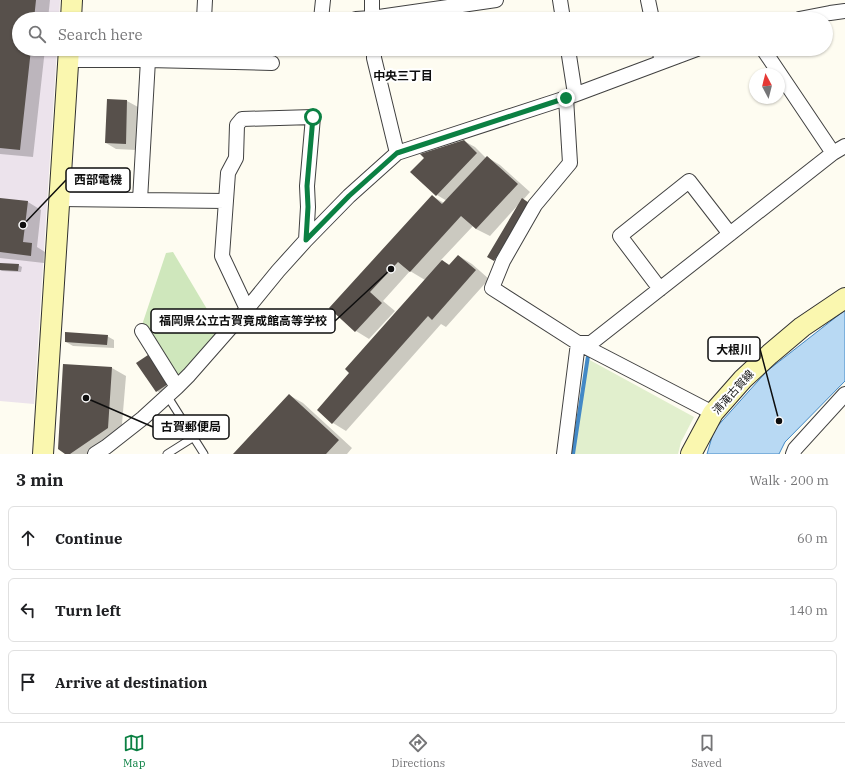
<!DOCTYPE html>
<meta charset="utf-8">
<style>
body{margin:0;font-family:"IBM Plex Serif","Noto Sans JP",serif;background:#f2f2f2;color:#202124}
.compass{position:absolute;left:749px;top:68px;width:36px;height:36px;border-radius:50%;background:#fff;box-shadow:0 1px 3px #0004;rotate:353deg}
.stop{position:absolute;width:12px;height:12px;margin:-9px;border:3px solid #0b8043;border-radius:50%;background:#fff}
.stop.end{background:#0b8043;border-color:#fff;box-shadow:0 1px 4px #0008}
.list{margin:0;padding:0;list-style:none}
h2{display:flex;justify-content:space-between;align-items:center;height:52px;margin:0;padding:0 16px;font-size:17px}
h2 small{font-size:13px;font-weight:400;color:#757577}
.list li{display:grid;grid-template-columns:26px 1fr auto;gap:12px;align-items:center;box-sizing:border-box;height:64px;margin:0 8px 8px;padding:0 8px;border:1px solid #e0e0e0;border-radius:6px}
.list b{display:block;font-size:15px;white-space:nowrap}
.list em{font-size:13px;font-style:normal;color:#757577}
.icon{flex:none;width:22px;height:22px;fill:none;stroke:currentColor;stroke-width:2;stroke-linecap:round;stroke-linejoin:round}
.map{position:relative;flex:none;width:845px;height:454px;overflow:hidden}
.search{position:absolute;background:#fff;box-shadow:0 1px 3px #0004;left:12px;right:12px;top:12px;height:44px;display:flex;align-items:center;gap:10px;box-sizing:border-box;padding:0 14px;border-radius:22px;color:#757577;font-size:15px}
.sheet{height:268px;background:#fff}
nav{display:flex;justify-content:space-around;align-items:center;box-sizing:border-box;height:56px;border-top:1px solid #e0e0e0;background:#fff;font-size:11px;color:#757577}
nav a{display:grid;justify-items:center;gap:2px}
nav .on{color:#0b8043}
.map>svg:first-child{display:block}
.industrial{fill:#ece3ec}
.green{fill:#cfe7bc}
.pitch{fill:#e1efcd}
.water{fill:#b8d9f3;stroke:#4389c6}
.shadow{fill:#0003}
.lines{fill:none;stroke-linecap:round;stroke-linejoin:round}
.stream{stroke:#4389c6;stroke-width:4}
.building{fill:#57504b}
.lane-casing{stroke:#414141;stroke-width:9}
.street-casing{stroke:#414141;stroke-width:16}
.secondary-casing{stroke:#303030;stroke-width:22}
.lane{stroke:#fff;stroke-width:7}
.street{stroke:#fff;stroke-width:14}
.secondary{stroke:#faf7af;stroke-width:20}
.route{stroke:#0b8043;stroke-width:5}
.labels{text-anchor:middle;stroke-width:4;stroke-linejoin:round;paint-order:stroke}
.street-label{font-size:11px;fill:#0e0e0e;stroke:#fff}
.neighbourhood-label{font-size:12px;font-weight:bold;fill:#0e0e0e;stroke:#fff}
.leader{fill:none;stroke:#0e0e0e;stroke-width:1.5}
.callout-dot{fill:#0e0e0e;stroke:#fff;stroke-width:1.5}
.callout{fill:#fff;stroke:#0e0e0e;stroke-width:1.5}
.callout-label{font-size:12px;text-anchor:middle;font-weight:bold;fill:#0e0e0e}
</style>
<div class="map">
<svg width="845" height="454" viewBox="0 0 845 454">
<rect width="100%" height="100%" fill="#fefcf1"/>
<path class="industrial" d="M0 0H60L59 19H19V49H57L34 404 0 401Z"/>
<path class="green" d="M173 252 220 331 176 379 142 325 166 253Z"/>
<path class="pitch" d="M586 358 694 417 681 442 678 454H573Z"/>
<path class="water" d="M845 310V381L785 442 779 454H707L714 430 767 371Z"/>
<path class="shadow" d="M0 0H50L48 19H19V49H45L33 157 0 154Z
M108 100 127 101 138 107 136 150 116 149 106 143Z
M464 141 475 147 486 158 487 157 500 165 530 192 523 200 502 264 489 257 518 205 490 236 476 229 473 226 441 260 450 265 459 256 472 264 489 279 446 327 441 324 346 431 333 423 318 410 350 373 425 280 410 271 383 301 395 311 369 339 356 331 330 308 432 196 444 203 447 201 437 195Z
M0 199 28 202 41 210 37 247 45 252 44 263 0 258Z
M0 264 18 265 22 267 21 272 2 271 0 270Z
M107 336 114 340V348L73 346 66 342Z
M148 356 155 360 174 388 164 395 157 391Z
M64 365 112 368 126 376 121 436 95 454H67Z
M289 395 303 403 352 448 347 454H235Z"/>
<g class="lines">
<path class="stream" d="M573 454 588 356"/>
</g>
<path class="building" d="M0 0H36L34 19H19V49H31L20 150 0 148Z
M107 99 127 100 126 144 105 143Z
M464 140 477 153 436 196 410 172 424 158 420 154Z
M487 156 518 184 476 229 461 216 410 272 398 262 370 292 382 303 355 332 329 308 432 195 442 204Z
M0 198 28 201 23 242 32 243 31 256 0 252Z
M522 198 529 203 494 261 487 257Z
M458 255 476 270 432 320 428 316 332 424 317 410 349 373 345 369 442 260 449 265Z
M0 263 19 264 18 271 0 270Z
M65 332 108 335 107 345 65 342Z
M148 355 168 384 156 392 136 363Z
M63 364 112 367 108 428 70 454H65L58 449Z
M289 394 339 440 326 454H233Z"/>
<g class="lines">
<defs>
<path id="lane" d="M168 397 204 454
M167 454 194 437"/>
<path id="street" d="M372 0V19
M560 0 563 19
M648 0 652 19
M204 19 205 0
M321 19 323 0
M356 19 372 18 496 0
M799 19 830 13 845 11
M374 49V58L397 153
M568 49 575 94
M659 49 662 62
M68 60H148L272 63
M566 98 570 163 535 205 503 261 492 288 578 343 713 413
M833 153 845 146
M60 199 225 201
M140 200 148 60
M660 289 620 236 689 181 730 234
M247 309 222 256 228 173 236 158 237 125 242 119 313 117 307 186 308 207 306 240
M142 331 177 387
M578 343H591L833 153 763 49
M95 454 106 447 143 418 177 387 189 375 247 309 278 271 306 240 349 196 397 153 566 98 697 49
M564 454 578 343
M793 454 795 449 845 394"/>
<path id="secondary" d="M71 19 72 0
M43 454 69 49
M691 454 713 413 743 379 770 354 802 327 845 298"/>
</defs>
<use href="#lane" class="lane-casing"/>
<use href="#street" class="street-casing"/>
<use href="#secondary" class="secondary-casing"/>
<use href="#lane" class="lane"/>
<use href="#street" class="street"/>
<use href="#secondary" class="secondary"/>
</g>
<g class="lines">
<path class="route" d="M313 117 307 186 308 207 306 240 349 196 397 153 566 98"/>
</g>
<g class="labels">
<g class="street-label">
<text transform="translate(733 392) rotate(-48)" y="4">清滝古賀線</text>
</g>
<g class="neighbourhood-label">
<text x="403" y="80">中央三丁目</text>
</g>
</g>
<path class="leader" d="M23 225L66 180M391 269L335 321M779 421L760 349M86 398L153 427"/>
<g class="callout-dot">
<circle cx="23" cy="225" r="4"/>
<circle cx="391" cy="269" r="4"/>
<circle cx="779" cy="421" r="4"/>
<circle cx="86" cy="398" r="4"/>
</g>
<g class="callout">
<rect x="66" y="168" width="64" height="24" rx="4"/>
<rect x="151" y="309" width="184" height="24" rx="4"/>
<rect x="708" y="337" width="52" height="24" rx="4"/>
<rect x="153" y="415" width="76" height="24" rx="4"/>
</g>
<g class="callout-label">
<text x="98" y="184">西部電機</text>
<text x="243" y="325">福岡県公立古賀竟成館高等学校</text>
<text x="734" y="354">大根川</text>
<text x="191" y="431">古賀郵便局</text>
</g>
</svg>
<svg class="compass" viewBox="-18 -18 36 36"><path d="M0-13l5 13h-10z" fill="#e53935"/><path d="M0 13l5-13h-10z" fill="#757577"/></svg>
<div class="stop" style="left:313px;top:117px"></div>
<div class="stop end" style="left:566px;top:98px"></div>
<div class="search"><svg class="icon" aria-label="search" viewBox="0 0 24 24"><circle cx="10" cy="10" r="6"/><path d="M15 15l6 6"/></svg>Search here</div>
</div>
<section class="sheet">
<h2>3 min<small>Walk · 200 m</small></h2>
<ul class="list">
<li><svg class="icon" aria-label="ahead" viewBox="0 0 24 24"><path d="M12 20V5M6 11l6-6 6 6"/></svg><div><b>Continue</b></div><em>60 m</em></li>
<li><svg class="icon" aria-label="left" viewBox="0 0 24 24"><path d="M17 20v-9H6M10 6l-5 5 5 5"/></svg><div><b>Turn left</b></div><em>140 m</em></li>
<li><svg class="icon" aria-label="arrive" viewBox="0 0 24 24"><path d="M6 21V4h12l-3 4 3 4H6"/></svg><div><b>Arrive at destination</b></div></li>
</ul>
</section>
<nav>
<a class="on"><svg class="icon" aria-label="map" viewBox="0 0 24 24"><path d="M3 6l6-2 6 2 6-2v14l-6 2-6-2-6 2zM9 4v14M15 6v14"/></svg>Map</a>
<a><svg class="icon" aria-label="directions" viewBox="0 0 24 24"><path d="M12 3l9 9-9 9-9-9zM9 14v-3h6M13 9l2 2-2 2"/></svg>Directions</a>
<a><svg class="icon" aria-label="saved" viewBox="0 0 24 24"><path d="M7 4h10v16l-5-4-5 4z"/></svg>Saved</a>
</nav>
